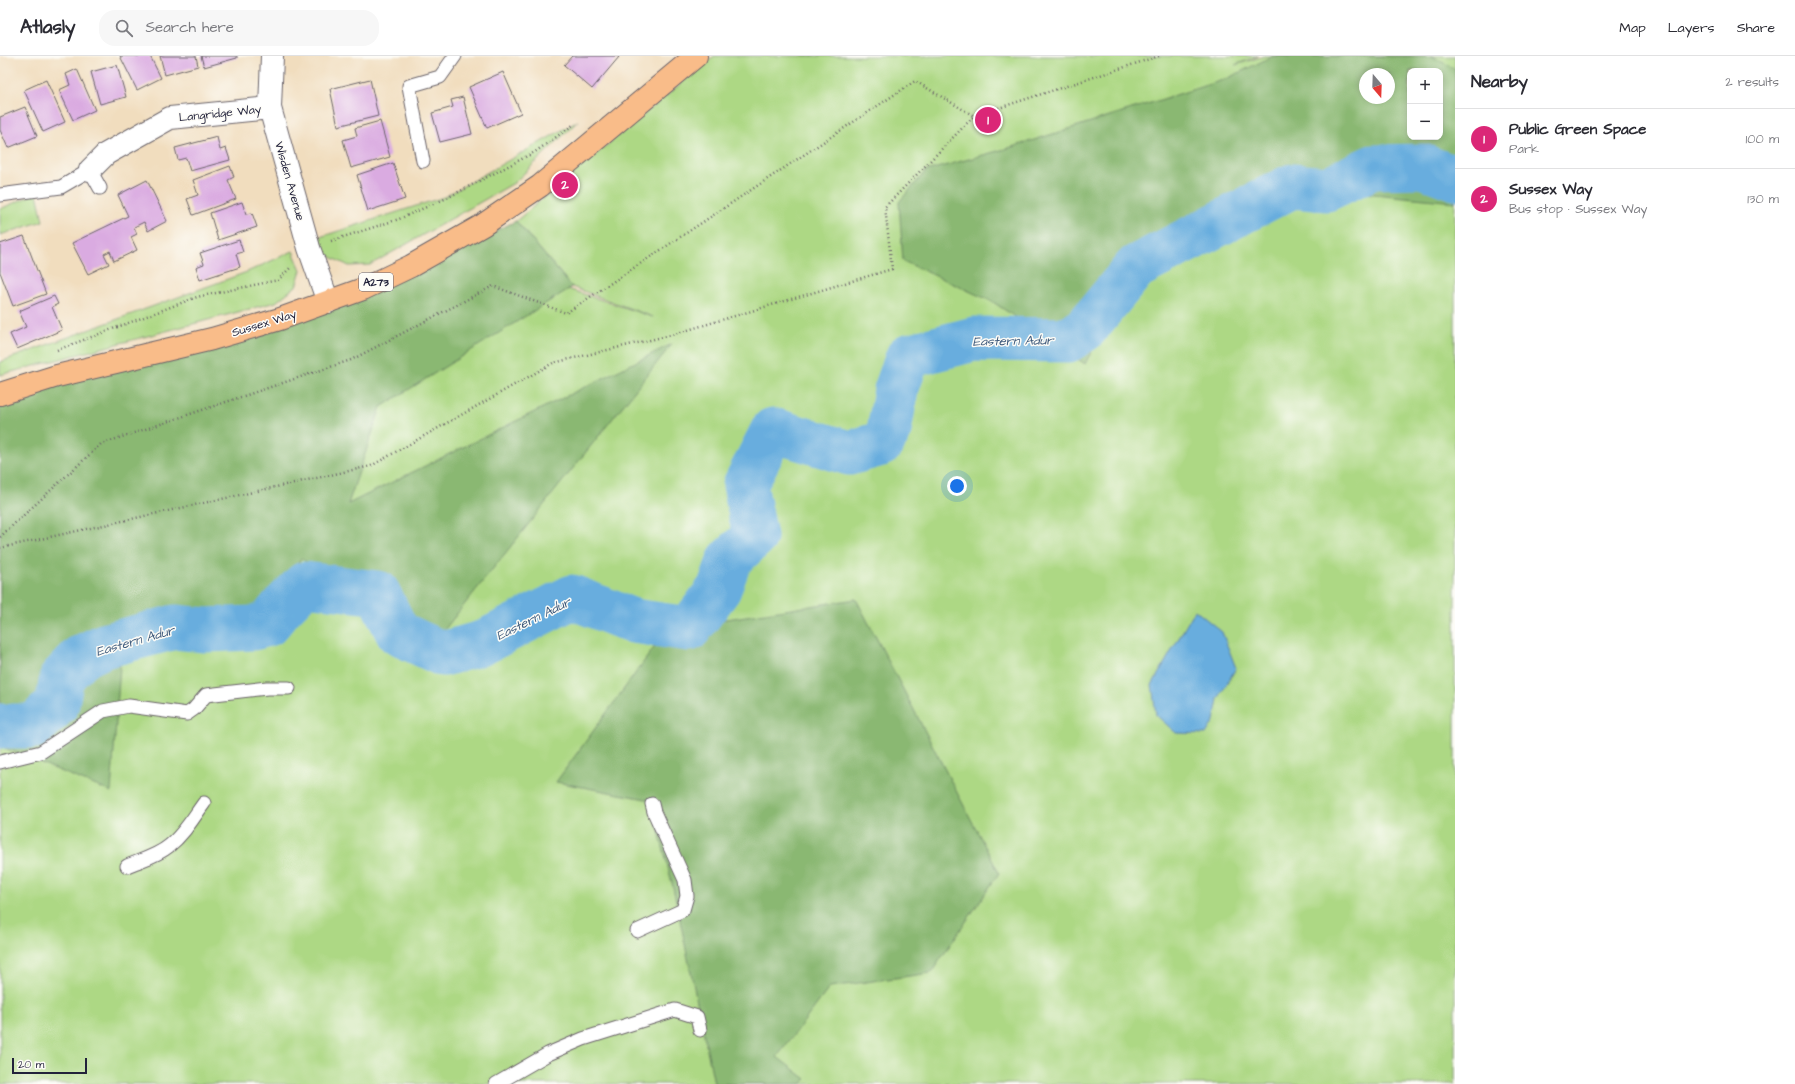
<!DOCTYPE html>
<meta charset="utf-8">
<style>
body{margin:0;font-family:"Architects Daughter",sans-serif;background:#f7f7f7;color:#2b2b33}
.controls{position:absolute;right:12px;top:12px;display:grid;overflow:hidden;border-radius:8px;box-shadow:0 2px 6px #0003}
.controls button{width:36px;height:36px;display:grid;place-items:center;padding:0;border:0;border-bottom:1px solid #e1e1e2;background:#fff;color:#2b2b33;font:20px sans-serif}
.compass{position:absolute;left:1359px;top:12px;width:36px;height:36px;border-radius:50%;background:#fff;box-shadow:0 2px 6px #0003;rotate:161deg}
.scale{position:absolute;left:12px;bottom:10px;width:75px;box-sizing:border-box;padding-left:4px;border:2px solid #22223b;border-top:0;font-size:11px;line-height:14px;white-space:nowrap;color:#22223b;-webkit-text-stroke:3px #fdfcf7;paint-order:stroke}
.you{position:absolute;left:957px;top:430px;width:14px;height:14px;margin:-10px;border:3px solid #fff;border-radius:50%;background:#1a73e8;box-shadow:0 0 0 6px #1a73e833}
.badge{display:grid;place-items:center;width:26px;height:26px;border-radius:50%;background:#db2777;color:#fff;font-size:13px;font-weight:700}
.pin{position:absolute;translate:-50% -50%;border:2px solid #fff;box-shadow:0 1px 4px #0006}
.list{margin:0;padding:0;list-style:none}
h2{display:flex;justify-content:space-between;align-items:center;height:52px;margin:0;padding:0 16px;font-size:17px}
h2 small{font-size:13px;font-weight:400;color:#7c7c81}
.list li{display:grid;grid-template-columns:26px 1fr auto;gap:12px;align-items:center;box-sizing:border-box;height:60px;padding:0 16px;border-top:1px solid #e1e1e2}
.list b{display:block;font-size:15px;white-space:nowrap}
.list p{margin:0;font-size:13px;white-space:nowrap;color:#7c7c81}
.list em{font-size:13px;font-style:normal;color:#7c7c81}
.icon{flex:none;width:22px;height:22px;fill:none;stroke:currentColor;stroke-width:2;stroke-linecap:round;stroke-linejoin:round}
.map{position:relative;flex:none;width:1455px;height:1028px;overflow:hidden}
header{display:flex;align-items:center;gap:24px;box-sizing:border-box;height:56px;padding:0 20px;background:#fff;border-bottom:1px solid #e1e1e2}
header strong{font-size:19px}
nav{display:flex;gap:22px;margin-inline-start:auto;font-size:14px}
.search{width:280px;height:36px;background:#f7f7f7;display:flex;align-items:center;gap:10px;box-sizing:border-box;padding:0 14px;border-radius:16px;color:#7c7c81;font-size:15px}
main{display:flex}
aside{flex:1;background:#fff}
.map>svg:first-child{display:block}
.green{fill:#add884;stroke:#687d60;fill-rule:evenodd}
.forest{fill:#8ab872;stroke:#566d56;fill-rule:evenodd}
.water{fill:#68adde;stroke:#45688c}
.lines{fill:none;stroke-linecap:round;stroke-linejoin:round}
.river{stroke:#68adde;stroke-width:45}
.building{fill:#daabe1}
.service-casing{stroke:#6a6369;stroke-width:15}
.minor-casing{stroke:#6a6369;stroke-width:24}
.primary-casing{stroke:#6a6369;stroke-width:24}
.path{stroke:#6a6369;stroke-width:2.5;stroke-dasharray:1 3;stroke-linecap:butt}
.service{stroke:#fff;stroke-width:13}
.minor{stroke:#fff;stroke-width:22}
.primary{stroke:#f9bc89;stroke-width:22}
.labels{text-anchor:middle;stroke-width:3;stroke-linejoin:round;paint-order:stroke}
.shield{fill:#fdfcf7;stroke:#646373;stroke-width:1}
.shield-label{font-size:11px;font-weight:bold;fill:#22223b}
.street-label{font-size:12px;fill:#22223b;stroke:#fdfcf7}
.water-label{font-size:13px;font-style:italic;fill:#3e5a7c;stroke:#fdfcf7}
</style>
<header>
<strong>Atlasly</strong>
<div class="search"><svg class="icon" aria-label="search" viewBox="0 0 24 24"><circle cx="10" cy="10" r="6"/><path d="M15 15l6 6"/></svg>Search here</div>
<nav><a>Map</a><a>Layers</a><a>Share</a></nav>
</header>
<main>
<div class="map">
<svg width="1455" height="1028" viewBox="0 0 1455 1028">
<rect width="100%" height="100%" fill="#fdfcf7"/>
<filter id="ink" filterUnits="userSpaceOnUse"><feTurbulence type="fractalNoise" baseFrequency=".025" numOctaves="2"/><feDisplacementMap in="SourceGraphic" scale="8" xChannelSelector="R" yChannelSelector="G"/><feConvolveMatrix kernelMatrix="1 2 1 2 8 2 1 2 1" color-interpolation-filters="sRGB"/></filter>
<filter id="wash" filterUnits="userSpaceOnUse"><feTurbulence type="fractalNoise" baseFrequency=".012" numOctaves="4" result="noise"/><feDisplacementMap in="SourceGraphic" scale="16" xChannelSelector="R" yChannelSelector="G"/><feGaussianBlur stdDeviation="0.9" result="paint"/><feColorMatrix in="noise" values="0 0 0 0 0 0 0 0 0 0 0 0 0 0 0 0 0 1.4 0 .05"/><feComposite in="paint" operator="in"/></filter>
<g filter="url(#wash)">
<rect width="100%" height="100%" fill="#f1ddbe"/>
<path class="green" d="M714 0H1258L1235 9 1264 0H1455V1028H0V521L562 231 653 261 572 231 516 165ZM1410 15H1440V81H1410ZM1365 18H1389V42H1365Z
M578 65 514 127 370 209 349 210 325 198 320 181 444 141Z
M37 137 43 165 0 179V153Z
M293 195 301 214 296 230 276 246 0 319V306L247 216Z"/>
<path class="forest" d="M1273 0H1432L1455 13V146L1292 130 1136 211 1085 308 993 246 903 205 899 146 926 115 1012 91 1226 23ZM1410 15H1440V81H1410ZM1365 18H1389V42H1365Z
M516 165 572 231 381 351 348 448 672 288 425 598 301 502 261 583 121 596 111 736 0 690V344L357 241Z
M856 543 999 817 931 917 830 931 777 1001 806 1023 801 1028H717L714 1027 673 831 651 744 556 726 664 578 675 571Z"/>
<path class="water" d="M1195 554 1222 576 1236 612 1218 643 1214 665 1206 678 1176 677 1156 659 1152 629Z"/>
<g class="lines">
<path class="river" d="M0 670H34L57 648 62 621 81 601 104 590 175 571 205 574 253 572 268 568 283 550 305 528 378 537 398 577 443 598 482 587 572 541 633 565 689 573 719 533 730 503 755 480 745 429 773 374 849 397 881 388 889 375 896 334 908 300 974 283 1068 284 1085 273 1136 211 1292 130 1327 133 1373 111 1423 110 1455 122"/>
</g>
<g id="blocks">
<path class="building" d="M120 0H150L161 22 137 34Z
M160 0H196L198 10 165 19Z
M201 0H237V2L204 11Z
M572 0H618L619 1 592 33 564 9Z
M117 9 126 41 100 48 91 16Z
M77 13 95 54 73 64 59 34 70 29 66 18Z
M503 16 521 57 487 72 469 31Z
M370 23 378 60 338 70 330 33Z
M46 24 65 66 43 76 24 34Z
M463 41 472 78 440 86 432 57 453 51 451 44Z
M25 51 37 80 8 92 0 74V61Z
M380 65 390 101 351 112 343 84 357 80 355 72Z
M217 81 220 94 226 92 230 104 190 115 186 102 178 104 175 92Z
M393 107 405 143 368 155 357 119Z
M230 110 234 121 228 124 236 143 193 159 187 143 198 139 193 124Z
M147 124 167 165 148 175 144 166 134 171 137 178 131 181 137 194 114 205 110 195 104 198 109 208 88 218 72 187 128 160 118 139Z
M242 146 246 158 252 157 257 171 218 184 210 157Z
M24 180 46 238 13 250 0 216V188Z
M239 184 243 196 236 198 240 211 200 224 196 211 204 208 200 197Z
M54 240 58 248 52 251 62 274 17 293 10 278 26 271 19 255Z"/>
</g>
</g>
<g filter="url(#ink)">
<use href="#blocks" fill-opacity="0" stroke="#6a6369" stroke-width="1"/>
<g class="lines">
<defs>
<path id="service" d="M423 105 409 30 440 21 455 0
M0 139 61 131 90 114 100 132
M0 706 41 696 103 655 129 650 187 658 194 653 206 639 267 632H289
M127 810C141 804 157 800 169 790 184 778 193 762 204 747
M637 875 683 854 687 840 685 824 654 756 652 748
M496 1028 548 998 583 983 675 954 697 961 700 974"/>
<path id="minor" d="M272 0 270 52 309 192 328 246
M90 114 106 98 170 62 270 52"/>
<path id="primary" d="M0 338 57 320 212 283 280 263 363 233 411 210 483 169 540 130 696 0"/>
</defs>
<use href="#service" class="service-casing"/>
<use href="#minor" class="minor-casing"/>
<use href="#primary" class="primary-casing"/>
<path class="path" d="M331 185 399 163 447 142 535 96 573 69
M57 294 197 241 278 224 290 212
M0 481 101 388 351 304 493 230 566 257 915 25 974 60 1159 0
M0 492 371 410 553 307 671 279 892 213 885 151 974 60"/>
<use href="#service" class="service"/>
<use href="#minor" class="minor"/>
<use href="#primary" class="primary"/>
</g>
</g>
<g class="labels">
<rect class="shield" x="359" y="217" width="34" height="18" rx="3"/>
<g class="shield-label">
<text x="376" y="230">A273</text>
</g>
<g class="street-label">
<text transform="translate(220 57) rotate(-6)" y="4">Langridge Way</text>
<text transform="translate(290 125) rotate(74)" y="4">Wisden Avenue</text>
<text transform="translate(264 267) rotate(-17)" y="4">Sussex Way</text>
</g>
<g class="water-label">
<text transform="translate(1013 284) rotate(-1)" y="5">Eastern Adur</text>
<text transform="translate(533 562) rotate(-26)" y="5">Eastern Adur</text>
<text transform="translate(135 584) rotate(-16)" y="5">Eastern Adur</text>
</g>
</g>
</svg>
<div class="controls">
<button>+</button>
<button>−</button>
</div>
<svg class="compass" viewBox="-18 -18 36 36"><path d="M0-13l5 13h-10z" fill="#e53935"/><path d="M0 13l5-13h-10z" fill="#7c7c81"/></svg>
<div class="scale">20 m</div>
<div class="you"></div>
<div class="pin badge" style="left:988px;top:64px">1</div>
<div class="pin badge" style="left:565px;top:129px">2</div>
</div>
<aside>
<h2>Nearby<small>2 results</small></h2>
<ul class="list">
<li><span class="badge">1</span><div><b>Public Green Space</b><p>Park</p></div><em>100 m</em></li>
<li><span class="badge">2</span><div><b>Sussex Way</b><p>Bus stop · Sussex Way</p></div><em>130 m</em></li>
</ul>
</aside>
</main>
